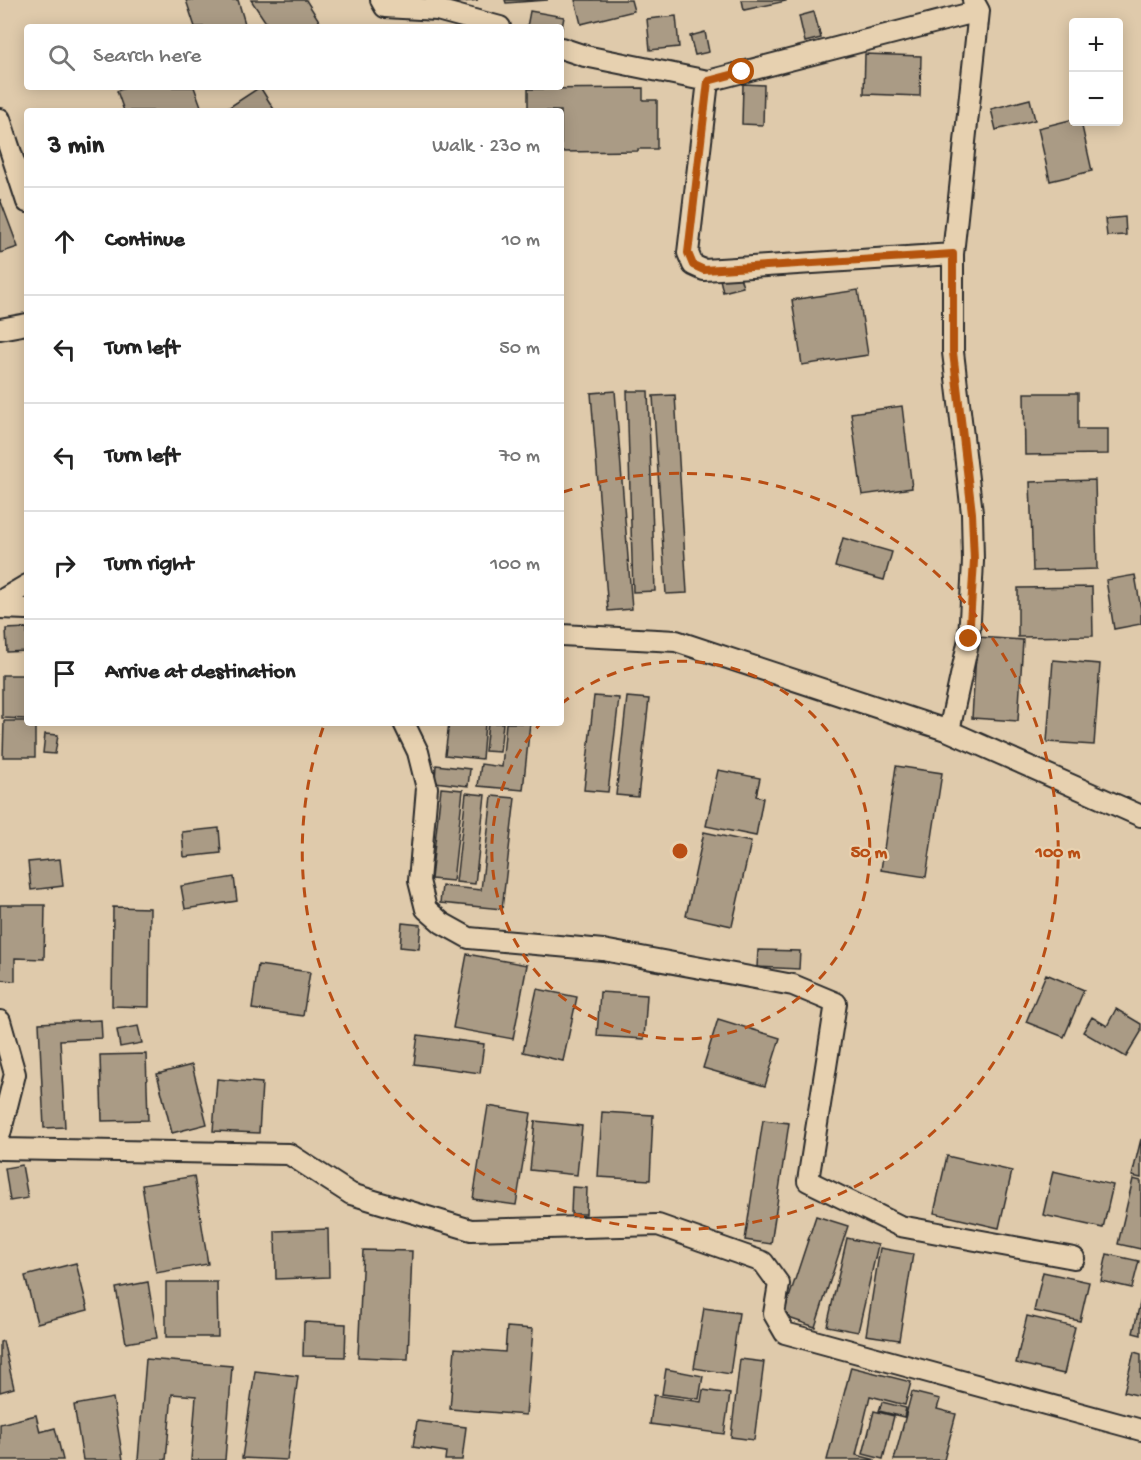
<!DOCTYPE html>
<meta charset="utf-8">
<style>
body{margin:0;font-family:"Gochi Hand",sans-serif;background:#f6f6f6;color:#222}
.controls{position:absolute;right:18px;top:18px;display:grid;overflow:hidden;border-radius:6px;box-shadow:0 3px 15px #0003}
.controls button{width:54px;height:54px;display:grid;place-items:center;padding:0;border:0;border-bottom:2px solid #e0e0e0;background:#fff;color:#222;font:30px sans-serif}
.stop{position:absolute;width:18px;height:18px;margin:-14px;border:4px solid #b45309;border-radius:50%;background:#fff}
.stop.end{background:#b45309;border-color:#fff;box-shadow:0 2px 6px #0008}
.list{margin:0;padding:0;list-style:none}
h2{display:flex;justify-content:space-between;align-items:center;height:78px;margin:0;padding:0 24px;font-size:26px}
h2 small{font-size:20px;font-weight:400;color:#767676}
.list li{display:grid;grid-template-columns:39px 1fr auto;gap:18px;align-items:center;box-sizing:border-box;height:108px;padding:0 24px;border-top:2px solid #e0e0e0}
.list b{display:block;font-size:22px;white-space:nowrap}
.list em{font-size:20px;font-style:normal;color:#767676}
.icon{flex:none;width:33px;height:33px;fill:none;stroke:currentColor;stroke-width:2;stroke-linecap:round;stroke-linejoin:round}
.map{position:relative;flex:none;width:1141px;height:1460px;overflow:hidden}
.search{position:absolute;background:#fff;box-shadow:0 3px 15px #0003;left:24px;top:24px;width:540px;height:66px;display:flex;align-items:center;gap:15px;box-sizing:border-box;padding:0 21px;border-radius:6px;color:#767676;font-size:22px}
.panel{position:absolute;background:#fff;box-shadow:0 3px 15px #0003;left:24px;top:108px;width:540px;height:618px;border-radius:6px}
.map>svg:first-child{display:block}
.building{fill:#aa9b85;stroke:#2b2b2b;stroke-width:1.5}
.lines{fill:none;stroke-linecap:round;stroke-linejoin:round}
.street-casing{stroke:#2b2b2b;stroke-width:24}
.street{stroke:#e7d1b0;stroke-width:20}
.route{stroke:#b45309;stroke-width:8}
.ring{fill:none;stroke:#b94e14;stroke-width:3;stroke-dasharray:10 8}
.centre{fill:#b94e14;stroke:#e7d1b0;stroke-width:3}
.ring-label{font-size:18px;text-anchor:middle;font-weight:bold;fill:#b94e14;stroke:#e7d1b0;stroke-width:4.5;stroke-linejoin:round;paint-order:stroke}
</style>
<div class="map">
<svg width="1141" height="1460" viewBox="0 0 1141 1460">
<rect width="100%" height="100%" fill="#dfcaab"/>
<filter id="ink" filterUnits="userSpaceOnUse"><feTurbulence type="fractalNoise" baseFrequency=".0167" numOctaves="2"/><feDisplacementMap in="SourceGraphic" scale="12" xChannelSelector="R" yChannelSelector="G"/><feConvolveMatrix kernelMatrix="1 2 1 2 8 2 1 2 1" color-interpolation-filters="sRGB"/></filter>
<g filter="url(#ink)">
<path class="building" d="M186 0H238L246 27H195Z
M251 0H306L323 27H269Z
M447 0H478L448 4Z
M505 0H548L506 3Z
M575 0H631L634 11 581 24Z
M742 0H786V1L744 10Z
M530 11 564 17 561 33V27H527Z
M814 12 821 38 805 42 799 16Z
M676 16 679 47 650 50 647 19Z
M705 32 709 52 695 55 690 36Z
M865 54 921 56 920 96 864 94Z
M743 84 764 85 763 125 742 124Z
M128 87H194L202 109 197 111H124L117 91Z
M260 87 275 111H230L228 108Z
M643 88V100H657V149H638V151L561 152V111H528V89Z
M1030 99 1035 120 996 130 991 109Z
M1074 119V122H1081L1092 171 1050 181 1038 128Z
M0 199 18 247 0 253Z
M1125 217 1126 235 1107 236 1105 219Z
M738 270 743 287 723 292 719 275Z
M858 290 868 355 802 365 792 300Z
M615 391 632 609 608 611 591 393Z
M627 391H648L655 591 633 592Z
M1024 393H1078V429H1108V454L1025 455Z
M675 395 687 593 666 594 653 396Z
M902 406 912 488 862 495 851 413Z
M1095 480 1097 569 1033 571 1030 482Z
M843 538 892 552 884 580 835 567Z
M1135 575 1141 609V624L1114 629 1106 580Z
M1092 587 1093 636 1018 637V588Z
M27 628V651L7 652 6 629Z
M977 637 1023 640 1018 721 972 718Z
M1053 660 1100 664 1094 745 1047 742Z
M2 675H27V719L2 718Z
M594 696 619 698 608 792 584 790Z
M627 697 649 699 638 797 616 795Z
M4 721H27V723H35V757H3Z
M449 723H485L482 759 445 755Z
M488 723H503L500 752 485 751Z
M506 723H530L523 790 478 786 481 764 502 767Z
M45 734 58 735 55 754 43 753Z
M436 765 470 769 468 786 435 782Z
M896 766 942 773 926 877 881 870Z
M718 770 760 778 756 796 763 798 756 836 706 826Z
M441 788 463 790 453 881 431 879Z
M466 793 485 795 475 884 456 882Z
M492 796 515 798 502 909 440 903 442 886 481 890Z
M219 828 221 853 184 857 182 832Z
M704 832 751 842 732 926 686 916Z
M60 859 63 886 31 890 28 862Z
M234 877 237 901 185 909 181 886Z
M0 905H45L44 959 15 958V981L0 980Z
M113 907 150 908 149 1007 112 1006Z
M402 923 421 925 419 949 400 947Z
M758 950 800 951 799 969 757 967Z
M467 954 527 965 513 1039 453 1028Z
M258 965 310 972 303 1016 252 1009Z
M1046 974 1084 990 1064 1037 1026 1022Z
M537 989 577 997 563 1061 523 1052Z
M600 992 647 995 644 1039 597 1036Z
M1116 1009 1141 1024V1032L1126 1057 1083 1032 1092 1017 1107 1026Z
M718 1019 780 1038 765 1086 703 1068Z
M101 1020 102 1038 60 1040 65 1127 44 1128 39 1023Z
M138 1026 142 1043 120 1047 117 1030Z
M418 1035 484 1044 480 1073 414 1064Z
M146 1054 148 1120 102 1121 100 1055Z
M192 1065 207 1124 172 1133 157 1074Z
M217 1079 262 1083 259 1133 213 1131Z
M488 1106 531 1113 516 1205 473 1199Z
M602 1112 653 1115 650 1180 598 1177Z
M763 1120 789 1123 771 1244 745 1240Z
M535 1121 582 1126 577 1175 530 1170Z
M1141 1139V1178L1132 1176Z
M947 1156 1012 1171 999 1228 934 1213Z
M22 1165 28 1198 10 1201 5 1168Z
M1053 1171 1113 1185 1103 1228 1043 1215Z
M194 1176 208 1264 156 1273 142 1185Z
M1133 1179 1141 1181V1249L1118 1244Z
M572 1187 587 1188 586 1214H571Z
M816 1216 848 1226 815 1327 783 1316Z
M328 1229 329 1277 276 1279 275 1231Z
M847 1238 878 1245 858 1332 827 1326Z
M880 1248 913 1254 899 1340 866 1335Z
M363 1250 412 1251 408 1359 358 1357Z
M1107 1254 1139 1261 1132 1288 1101 1281Z
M76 1263 88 1310 37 1323 25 1276Z
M1043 1272 1089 1282 1080 1321 1034 1311Z
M148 1282 157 1338 126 1343 116 1288Z
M166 1282H217L218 1337H166Z
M1141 1299V1335L1133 1333Z
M704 1308 739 1313 730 1374 694 1368Z
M1027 1316 1075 1327 1064 1374 1016 1363Z
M304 1322 346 1324 345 1357 303 1356Z
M507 1327 533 1329 526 1415 450 1409 455 1348 505 1352Z
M3 1341 14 1388 0 1392V1342Z
M1134 1352 1141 1354V1396L1124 1392Z
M146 1359 232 1366 225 1460H191L196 1396 172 1394 166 1460H138Z
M740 1359 764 1362 754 1440 731 1437Z
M851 1367 911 1382 905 1405 870 1396 856 1455 876 1460H827Z
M666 1369 703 1376 699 1399 662 1394Z
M255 1371 298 1376 287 1460 242 1458Z
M703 1390 730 1394 724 1434 650 1424 654 1395 701 1402Z
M912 1392 940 1399 937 1409 956 1414 944 1460H894Z
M113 1398 123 1460H83L74 1405Z
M882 1402 906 1408 904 1417 879 1411Z
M874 1411 894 1416 883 1459 863 1454Z
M36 1415 40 1432 55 1428 63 1460H0V1424Z
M417 1421 466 1427 462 1460H445L446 1452 413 1447Z"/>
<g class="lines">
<defs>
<path id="street" d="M381 0 385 7 437 10 500 27
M561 48 585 56 708 81 979 11
M708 81 688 253 693 265 704 270 953 254
M0 119 27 202
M0 329 27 324
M0 601 27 585
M0 608 27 609
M561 635 676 641 949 731 1141 816
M404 723 418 752 427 788 419 881 426 909 442 923 469 938 603 950 793 985 836 1003 808 1181 900 1226 1074 1258
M949 731 969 639 973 561 972 513 953 352V254L979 11 973 0
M0 1021 15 1074 0 1134
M0 1149 289 1154 351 1194 471 1230 658 1225 763 1262 779 1284 774 1314 785 1333 1141 1430"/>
</defs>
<use href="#street" class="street-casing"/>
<use href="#street" class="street"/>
</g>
</g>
<g class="lines" filter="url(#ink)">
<path class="route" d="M742 72 708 81 688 253 693 265 704 270 953 254V352L972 513 974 561 969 639"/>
</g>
<g class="ring">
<path d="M561 704A189 189 0 1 1 541 723"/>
<path d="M563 492A378 378 0 1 1 324 725"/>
</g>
<circle cx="680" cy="851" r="9" class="centre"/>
<g class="ring-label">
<text x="869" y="857">50 m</text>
<text x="1058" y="857">100 m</text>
</g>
</svg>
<div class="controls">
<button>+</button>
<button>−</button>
</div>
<div class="stop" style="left:742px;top:72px"></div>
<div class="stop end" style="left:969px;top:639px"></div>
<div class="search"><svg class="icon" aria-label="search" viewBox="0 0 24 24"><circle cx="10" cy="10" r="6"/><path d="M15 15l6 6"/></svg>Search here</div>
<section class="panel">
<h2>3 min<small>Walk · 230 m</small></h2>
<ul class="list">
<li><svg class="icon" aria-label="ahead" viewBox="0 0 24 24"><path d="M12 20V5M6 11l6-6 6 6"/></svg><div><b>Continue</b></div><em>10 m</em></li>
<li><svg class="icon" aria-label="left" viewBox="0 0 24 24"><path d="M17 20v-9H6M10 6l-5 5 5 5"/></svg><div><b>Turn left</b></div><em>50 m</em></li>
<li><svg class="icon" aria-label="left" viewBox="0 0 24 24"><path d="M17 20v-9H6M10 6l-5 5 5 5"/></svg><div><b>Turn left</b></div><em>70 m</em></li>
<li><svg class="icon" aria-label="right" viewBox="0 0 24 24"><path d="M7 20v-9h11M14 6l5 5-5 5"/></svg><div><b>Turn right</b></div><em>100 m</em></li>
<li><svg class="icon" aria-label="arrive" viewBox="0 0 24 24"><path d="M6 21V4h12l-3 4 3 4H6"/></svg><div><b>Arrive at destination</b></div></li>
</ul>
</section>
</div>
